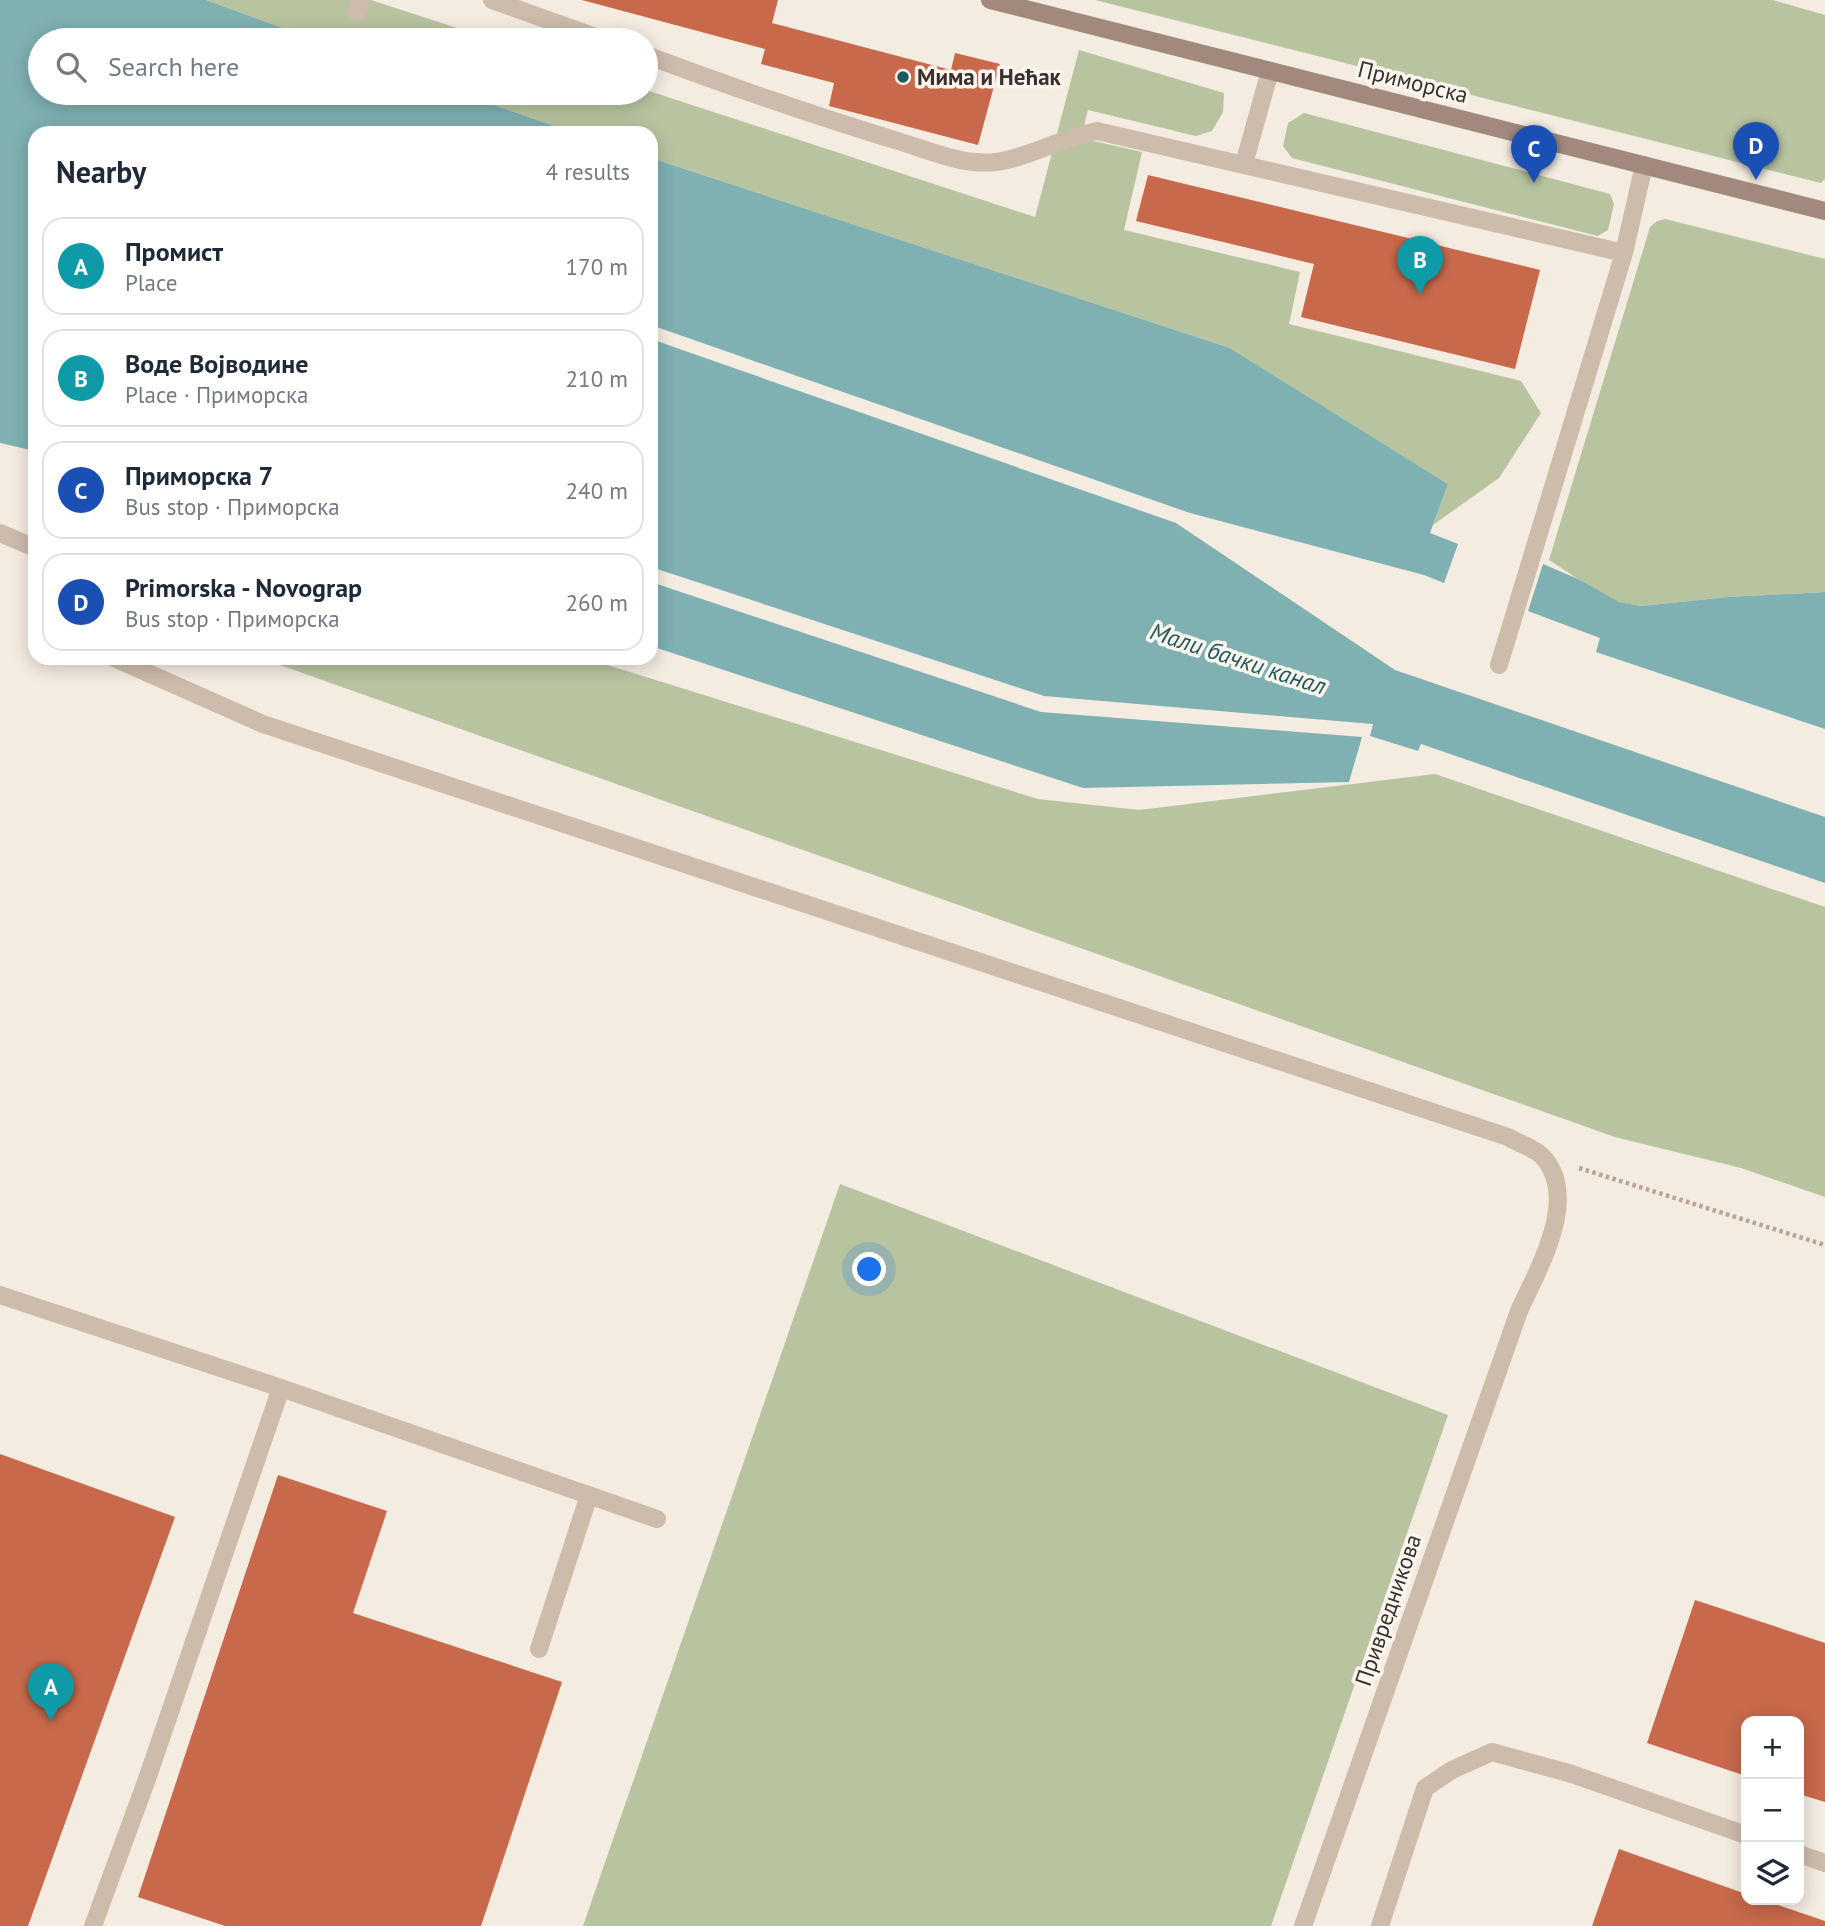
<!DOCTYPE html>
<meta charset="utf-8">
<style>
body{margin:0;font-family:"PT Sans",sans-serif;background:#f6f6f7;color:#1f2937}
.controls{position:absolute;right:21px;bottom:21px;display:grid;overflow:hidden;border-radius:14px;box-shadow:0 4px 18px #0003}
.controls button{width:63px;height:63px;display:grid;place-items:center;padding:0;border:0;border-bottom:2px solid #e0e1e3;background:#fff;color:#1f2937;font:35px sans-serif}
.you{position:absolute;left:870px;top:1270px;width:24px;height:24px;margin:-18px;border:5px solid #fff;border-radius:50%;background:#1a73e8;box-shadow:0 0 0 10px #1a73e833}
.badge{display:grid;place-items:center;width:46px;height:46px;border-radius:50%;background:#1f5a5e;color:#fff;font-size:23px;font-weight:700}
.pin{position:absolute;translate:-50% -58px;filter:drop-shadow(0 2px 4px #0008)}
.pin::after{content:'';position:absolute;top:37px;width:24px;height:21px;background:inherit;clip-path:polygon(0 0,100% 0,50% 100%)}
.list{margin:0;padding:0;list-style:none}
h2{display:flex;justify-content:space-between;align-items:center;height:91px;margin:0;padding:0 28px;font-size:30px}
h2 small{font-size:23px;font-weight:400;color:#747a83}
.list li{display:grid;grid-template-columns:46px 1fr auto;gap:21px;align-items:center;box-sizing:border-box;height:98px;margin:0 14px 14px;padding:0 14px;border:2px solid #e0e1e3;border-radius:21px}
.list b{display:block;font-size:26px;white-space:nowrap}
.list p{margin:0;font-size:23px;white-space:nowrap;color:#747a83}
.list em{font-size:23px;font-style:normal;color:#747a83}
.icon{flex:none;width:38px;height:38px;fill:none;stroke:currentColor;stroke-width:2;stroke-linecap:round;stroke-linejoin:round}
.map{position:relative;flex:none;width:1825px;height:1926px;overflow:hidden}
.search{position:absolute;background:#fff;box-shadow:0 4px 18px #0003;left:28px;top:28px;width:630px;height:77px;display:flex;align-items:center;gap:18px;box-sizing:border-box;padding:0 24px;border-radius:38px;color:#747a83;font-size:26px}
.panel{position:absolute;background:#fff;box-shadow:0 4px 18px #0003;left:28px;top:126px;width:630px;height:539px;border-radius:21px}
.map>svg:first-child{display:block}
.green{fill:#b8c4a0}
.water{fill:#7fb0b2}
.building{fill:#c8694b}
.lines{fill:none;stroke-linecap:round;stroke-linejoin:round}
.path{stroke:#b9a596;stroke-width:4.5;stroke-dasharray:3.5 3.5;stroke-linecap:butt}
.lane{stroke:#cdbbac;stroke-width:18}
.street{stroke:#cdbbac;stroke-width:18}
.secondary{stroke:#a18a7d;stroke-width:18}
.poi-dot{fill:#1f5a5e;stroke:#fbf5ee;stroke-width:2.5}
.labels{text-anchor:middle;stroke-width:7;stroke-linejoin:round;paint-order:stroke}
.poi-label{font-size:23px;font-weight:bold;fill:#3b302b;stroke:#fbf5ee;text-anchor:start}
.street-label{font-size:23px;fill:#3b302b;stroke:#fbf5ee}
.water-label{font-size:24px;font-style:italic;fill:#1f5a5e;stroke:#fbf5ee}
</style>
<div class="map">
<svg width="1825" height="1926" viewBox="0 0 1825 1926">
<rect width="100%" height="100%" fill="#f4ebe1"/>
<path class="green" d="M206 0H371L494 40H316Z
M1095 0H1773L1825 15V179L1821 183Z
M1079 50 1224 93 1223 112 1212 131 1196 136 1088 110 1081 138 1142 152 1124 230 1300 272 1289 324 1521 381 1541 413 1499 478 1433 525 1448 484 1230 348 651 158V133H574L460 93H646V90L1035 217Z
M1304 113 1610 194 1614 204 1608 230 1598 236 1292 158 1283 146 1288 123Z
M1665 219 1825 259V592L1728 597 1641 606 1619 602 1604 596 1549 560 1650 227 1657 221Z
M260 658H585L1038 799 1139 810 1435 774 1825 907V1197L1741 1168 1615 1137Z
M840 1184 1448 1415 1271 1926H583Z"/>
<path class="water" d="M0 0H206L316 40H40V93H460L574 133H35V451L0 443Z
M651 158 1230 348 1448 484 1430 533 1458 544 1444 583 1424 575 1190 513 651 325Z
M651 339 1176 523 1395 670 1825 817V883L1421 744 1418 751 1370 736 1373 724 1044 696 651 567Z
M1543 564 1578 579 1619 602 1641 606 1728 597 1825 592V729L1596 652 1600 638 1528 611Z
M651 582 1041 712 1362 737 1349 782 1083 788 651 646Z"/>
<path class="building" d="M582 0H778L772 23 951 70 955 53 1000 64 978 145 829 106 834 83 761 64 765 49Z
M1148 175 1540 270 1515 369 1301 317 1314 264 1136 221Z
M0 1454 175 1517 28 1926H0Z
M278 1475 387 1511 353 1613 562 1682 481 1926H225L138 1897Z
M1695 1600 1825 1643V1802L1799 1794V1721H1746V1776L1647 1743Z
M1619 1849 1746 1894V1900H1763L1825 1921V1926H1592Z"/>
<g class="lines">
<path class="path" d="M1579 1168 1825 1245"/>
<path class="lane" d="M492 0 604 40
M357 13 361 0
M646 55C729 86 812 115 898 141 928 150 963 166 996 162 1031 157 1062 137 1097 131L1624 253
M1244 164 1270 71
M0 533 35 548
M114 658 263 724 1508 1137C1518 1143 1534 1148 1542 1156 1581 1197 1538 1269 1519 1311
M1499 665 1624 253 1644 165
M0 1295 281 1388 147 1779 93 1926
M281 1388 657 1519
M539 1649 589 1495
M1799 1854 1825 1863
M1380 1926 1425 1788 1452 1770 1492 1752 1572 1774 1746 1835"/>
<path class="street" d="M1303 1926 1519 1311"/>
<path class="secondary" d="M990 0 1825 211"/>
</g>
<circle class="poi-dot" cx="903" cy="77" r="7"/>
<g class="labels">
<g class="poi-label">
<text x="917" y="85">Мима и Нећак</text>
</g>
<g class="street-label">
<text transform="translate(1413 82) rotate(14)" y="8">Приморска</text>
<text transform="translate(1388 1610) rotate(-71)" y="8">Привредникова</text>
</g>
<g class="water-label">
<text transform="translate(1238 659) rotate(18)" y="8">Мали бачки канал</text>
</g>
</g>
</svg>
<div class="controls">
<button>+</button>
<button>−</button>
<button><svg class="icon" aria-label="layers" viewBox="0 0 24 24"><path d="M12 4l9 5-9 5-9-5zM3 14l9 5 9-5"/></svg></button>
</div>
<div class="you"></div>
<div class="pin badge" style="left:51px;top:1721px;background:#0f9aa8">A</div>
<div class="pin badge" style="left:1420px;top:294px;background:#0f9aa8">B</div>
<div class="pin badge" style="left:1534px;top:183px;background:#1a4fb4">C</div>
<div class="pin badge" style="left:1756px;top:180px;background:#1a4fb4">D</div>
<div class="search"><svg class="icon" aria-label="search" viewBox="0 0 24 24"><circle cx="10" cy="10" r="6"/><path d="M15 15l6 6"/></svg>Search here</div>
<section class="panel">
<h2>Nearby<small>4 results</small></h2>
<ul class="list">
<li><span class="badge" style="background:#0f9aa8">A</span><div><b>Промист</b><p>Place</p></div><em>170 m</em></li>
<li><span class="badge" style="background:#0f9aa8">B</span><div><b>Воде Војводине</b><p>Place · Приморска</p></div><em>210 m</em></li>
<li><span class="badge" style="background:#1a4fb4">C</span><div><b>Приморска 7</b><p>Bus stop · Приморска</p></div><em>240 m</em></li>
<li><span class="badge" style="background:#1a4fb4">D</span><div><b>Primorska - Novograp</b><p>Bus stop · Приморска</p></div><em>260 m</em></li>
</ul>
</section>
</div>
